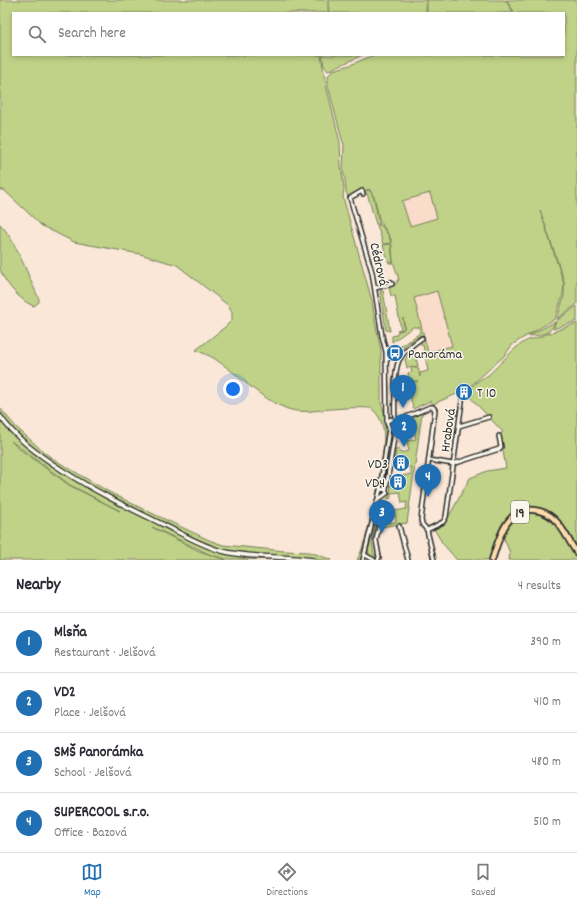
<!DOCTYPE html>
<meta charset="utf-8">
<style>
body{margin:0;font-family:Dekko,sans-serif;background:#f7f7f7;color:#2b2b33}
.you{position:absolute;left:233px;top:389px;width:14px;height:14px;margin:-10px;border:3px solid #fff;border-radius:50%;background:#1a73e8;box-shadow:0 0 0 6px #1a73e833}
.badge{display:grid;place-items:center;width:26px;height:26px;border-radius:50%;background:#1f6fb2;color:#fff;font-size:13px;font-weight:700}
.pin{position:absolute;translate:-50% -33px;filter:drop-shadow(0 1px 2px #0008)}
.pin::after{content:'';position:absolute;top:21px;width:14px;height:12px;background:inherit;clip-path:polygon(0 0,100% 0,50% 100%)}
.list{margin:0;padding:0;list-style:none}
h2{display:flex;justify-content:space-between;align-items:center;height:52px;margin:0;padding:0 16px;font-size:17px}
h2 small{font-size:13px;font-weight:400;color:#7c7c81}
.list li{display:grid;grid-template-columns:26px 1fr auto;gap:12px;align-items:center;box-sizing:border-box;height:60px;padding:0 16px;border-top:1px solid #e1e1e2}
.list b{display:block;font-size:15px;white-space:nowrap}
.list p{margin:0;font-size:13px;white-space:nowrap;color:#7c7c81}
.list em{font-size:13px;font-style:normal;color:#7c7c81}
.icon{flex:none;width:22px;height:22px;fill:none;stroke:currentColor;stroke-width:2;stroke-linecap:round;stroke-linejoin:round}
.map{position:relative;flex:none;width:577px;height:560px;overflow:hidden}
.search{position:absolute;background:#fff;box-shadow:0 2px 6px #0003;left:12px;right:12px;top:12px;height:44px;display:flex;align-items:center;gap:10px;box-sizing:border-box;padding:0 14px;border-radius:0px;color:#7c7c81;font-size:15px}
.sheet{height:292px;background:#fff}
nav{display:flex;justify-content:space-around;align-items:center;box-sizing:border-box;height:56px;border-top:1px solid #e1e1e2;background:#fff;font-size:11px;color:#7c7c81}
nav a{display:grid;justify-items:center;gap:2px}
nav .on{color:#1f6fb2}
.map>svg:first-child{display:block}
.built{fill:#f9dcca}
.green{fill:#bfd287;stroke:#757e59;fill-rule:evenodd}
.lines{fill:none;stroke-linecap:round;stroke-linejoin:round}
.minor-casing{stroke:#2b2b2b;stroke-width:6}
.tertiary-casing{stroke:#2b2b2b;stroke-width:6}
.primary-casing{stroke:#2b2b2b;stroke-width:8}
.minor{stroke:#fbf7ec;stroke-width:3}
.tertiary{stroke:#fbf7ec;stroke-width:3.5}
.primary{stroke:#fcdcac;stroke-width:4.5}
.labels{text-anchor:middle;stroke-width:3;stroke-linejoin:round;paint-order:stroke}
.shield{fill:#fbf7ec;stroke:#696865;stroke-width:1}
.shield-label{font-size:13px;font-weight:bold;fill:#2b2b2b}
.street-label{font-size:14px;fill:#2b2b2b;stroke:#fbf7ec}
.poi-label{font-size:14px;fill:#2b2b2b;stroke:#fbf7ec;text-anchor:start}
</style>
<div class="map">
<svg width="577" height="560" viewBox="0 0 577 560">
<rect width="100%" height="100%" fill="#fae7d8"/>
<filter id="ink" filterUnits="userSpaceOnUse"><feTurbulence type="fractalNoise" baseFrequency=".025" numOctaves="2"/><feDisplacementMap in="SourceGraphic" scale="8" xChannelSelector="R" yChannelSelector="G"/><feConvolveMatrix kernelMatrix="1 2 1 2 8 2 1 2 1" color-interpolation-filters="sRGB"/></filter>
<g filter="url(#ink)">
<path class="built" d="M430 193 437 218 409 226 402 201Z
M438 291 452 346 428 352 414 298Z"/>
<path class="green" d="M0 0H328V13H13V55H321L326 85 340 142 341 166 344 188 343 197 372 301 375 321 381 351V403L385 414V426L386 430 381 477 361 560H357C368 542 388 449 383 428 382 420 377 413 371 408 358 407 344 408 331 409 317 410 302 414 288 409 259 399 240 375 215 359 209 355 202 353 196 350L225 327 232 320V312L229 306 177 265 140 254 74 242 42 226 4 190H0Z
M329 0H426V13H329Z
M427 0H505L514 13H427Z
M506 0H577V304L557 319 564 296V281L540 210 564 284 563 294 555 319 513 344 504 356 466 390 433 404 430 401 413 409 408 383 418 381 409 382 408 373 412 372 411 368 418 367 420 377V373L428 371 423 345H420L423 341 421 335 408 343 401 351 398 349 396 352 395 348 396 347 398 348 420 333 419 326 417 328 416 327H413L392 342V336L396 335 398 331C408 331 404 324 403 318L404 328 401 330H397L401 329 395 296H391L389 287 397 283V280H399L393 261 391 239 379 219 375 199 370 190 369 189 365 191 369 190C377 199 375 213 380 224H376L367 193 364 194 363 189 348 197 346 192 345 178 343 171 344 145 342 139 328 86V76L333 70 350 65 374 55H520V56L521 55H564V13H515ZM430 193 437 218 410 226 402 201ZM437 291 452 346 428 352 414 298Z
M322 55H362C351 61 339 65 328 71L324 66Z
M0 224C14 237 30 280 39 299V302L34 306C21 302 2 280 0 268 0 253 0 238 0 224Z
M377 225H381L389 236 391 243 383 244Z
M391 244 393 263H389L383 245Z
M380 291H383L390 331 386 330Z
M577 306V321L553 329 556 321Z
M555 322C551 334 539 336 528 336Z
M577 323V548C571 538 565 525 557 517 550 511 541 507 532 507 502 506 496 538 489 560H457L443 544 434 529 443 524 448 518 470 478 487 471 506 468 500 434 503 432 466 393C471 390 472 385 477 382 480 379 484 378 487 376 500 366 518 340 533 339Z
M415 353 418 366 407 368 405 359 408 355Z
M0 408 16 427 45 453 55 460 109 492 143 509 209 540 223 545 234 546 285 551 310 552 332 560H318L235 553 220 549 205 543C141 512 67 483 16 432 9 425 0 418 0 408Z
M422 413 407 523 381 527 382 519H387L388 523 396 522 395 511 406 509 407 502 402 503 400 492 391 493V498L387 499 390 494 391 484H394L395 488 404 486 402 476 411 474V467L407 468 405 457 396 458 397 463 394 464 396 449H399L400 453 409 451 407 441 416 439 412 422 403 423 404 427 399 429 400 424Z
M0 419C19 443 43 459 68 475 112 503 159 524 206 547 236 560 271 558 303 560L226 559 211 555 152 527 199 551 226 560H0ZM11 441 70 485 120 511 69 485 17 447Z
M526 513C553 510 564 538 577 557V560H509L510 553 503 536C508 525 514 517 526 513Z
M377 519H379L378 522H376L372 542 374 555 377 556 375 558 369 555 368 551Z"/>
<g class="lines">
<defs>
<path id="minor" d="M363 194 362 191 350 198 372 272 382 336 386 352 387 423 389 428
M375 288 392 284 391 282
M422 338C397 355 395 362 395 392 395 400 394 409 395 417V422L397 421 430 407H433L435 410 421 520 422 524 427 530 434 560
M386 351 388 348 393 351V353L387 360
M395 380H401L404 384
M388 421 391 419 395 422V425L392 428
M459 426 489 417
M429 460 453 464 499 449 501 447 499 436
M386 489 395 432 393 428
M378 500 387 493 385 489 380 490
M399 526 408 560
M427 530 443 522 446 517 463 394
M365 555 374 560
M363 560 380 490 389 428
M378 560 379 557 376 540 384 504"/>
<path id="tertiary" d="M0 416C16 439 39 455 62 470 94 491 129 508 164 525 182 534 202 546 222 551 251 559 283 555 313 560"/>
<path id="primary" d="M492 560C499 539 506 507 534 510 542 511 549 514 554 519 564 528 569 542 577 553"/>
</defs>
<use href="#minor" class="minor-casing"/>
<use href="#tertiary" class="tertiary-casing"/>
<use href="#primary" class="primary-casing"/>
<use href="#minor" class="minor"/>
<use href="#tertiary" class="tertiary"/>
<use href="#primary" class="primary"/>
</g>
</g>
<defs>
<symbol id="bus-disc" viewBox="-11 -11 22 22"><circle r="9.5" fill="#1f6fb2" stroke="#fbf7ec"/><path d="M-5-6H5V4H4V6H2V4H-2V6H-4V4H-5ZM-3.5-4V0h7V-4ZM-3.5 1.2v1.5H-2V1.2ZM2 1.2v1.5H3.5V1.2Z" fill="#fff"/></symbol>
<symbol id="building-disc" viewBox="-11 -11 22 22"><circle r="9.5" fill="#1f6fb2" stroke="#fbf7ec"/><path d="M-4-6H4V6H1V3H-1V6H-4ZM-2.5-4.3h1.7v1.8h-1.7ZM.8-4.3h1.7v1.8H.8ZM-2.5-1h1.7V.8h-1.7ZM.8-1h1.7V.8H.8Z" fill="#fff"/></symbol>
</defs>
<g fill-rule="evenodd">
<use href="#bus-disc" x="385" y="343" width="20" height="20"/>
<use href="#building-disc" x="454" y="382" width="20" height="20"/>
<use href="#building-disc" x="391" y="453" width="20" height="20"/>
<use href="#building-disc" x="388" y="472" width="20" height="20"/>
</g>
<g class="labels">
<rect class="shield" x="511" y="501" width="18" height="22" rx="3"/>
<g class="shield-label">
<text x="520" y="517">19</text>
</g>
<g class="street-label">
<text transform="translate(380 264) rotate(77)" y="5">Cédrová</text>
<text transform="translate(447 430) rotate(-82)" y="5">Hrabová</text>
</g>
<g class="poi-label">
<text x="408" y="358">Panoráma</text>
<text x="477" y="397">T 10</text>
<text x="388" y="468" text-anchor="end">VD3</text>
<text x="385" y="487" text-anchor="end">VD4</text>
</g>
</g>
</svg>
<div class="you"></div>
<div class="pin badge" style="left:403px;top:408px">1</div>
<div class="pin badge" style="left:404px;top:447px">2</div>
<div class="pin badge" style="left:382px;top:533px">3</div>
<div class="pin badge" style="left:428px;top:497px">4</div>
<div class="search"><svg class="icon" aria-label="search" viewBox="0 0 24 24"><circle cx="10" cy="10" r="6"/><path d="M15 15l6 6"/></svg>Search here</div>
</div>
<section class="sheet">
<h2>Nearby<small>4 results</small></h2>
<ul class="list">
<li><span class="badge">1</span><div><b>Mlsňa</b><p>Restaurant · Jelšová</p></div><em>390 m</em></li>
<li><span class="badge">2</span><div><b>VD2</b><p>Place · Jelšová</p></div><em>410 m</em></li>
<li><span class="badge">3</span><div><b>SMŠ Panorámka</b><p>School · Jelšová</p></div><em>480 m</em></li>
<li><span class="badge">4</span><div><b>SUPERCOOL s.r.o.</b><p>Office · Bazová</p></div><em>510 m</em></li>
</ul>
</section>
<nav>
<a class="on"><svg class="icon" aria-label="map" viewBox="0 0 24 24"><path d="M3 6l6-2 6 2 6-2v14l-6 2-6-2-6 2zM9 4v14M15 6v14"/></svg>Map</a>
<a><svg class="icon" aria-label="directions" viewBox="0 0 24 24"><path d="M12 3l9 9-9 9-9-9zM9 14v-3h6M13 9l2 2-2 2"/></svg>Directions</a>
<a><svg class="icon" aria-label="saved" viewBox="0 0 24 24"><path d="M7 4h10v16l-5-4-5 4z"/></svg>Saved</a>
</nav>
